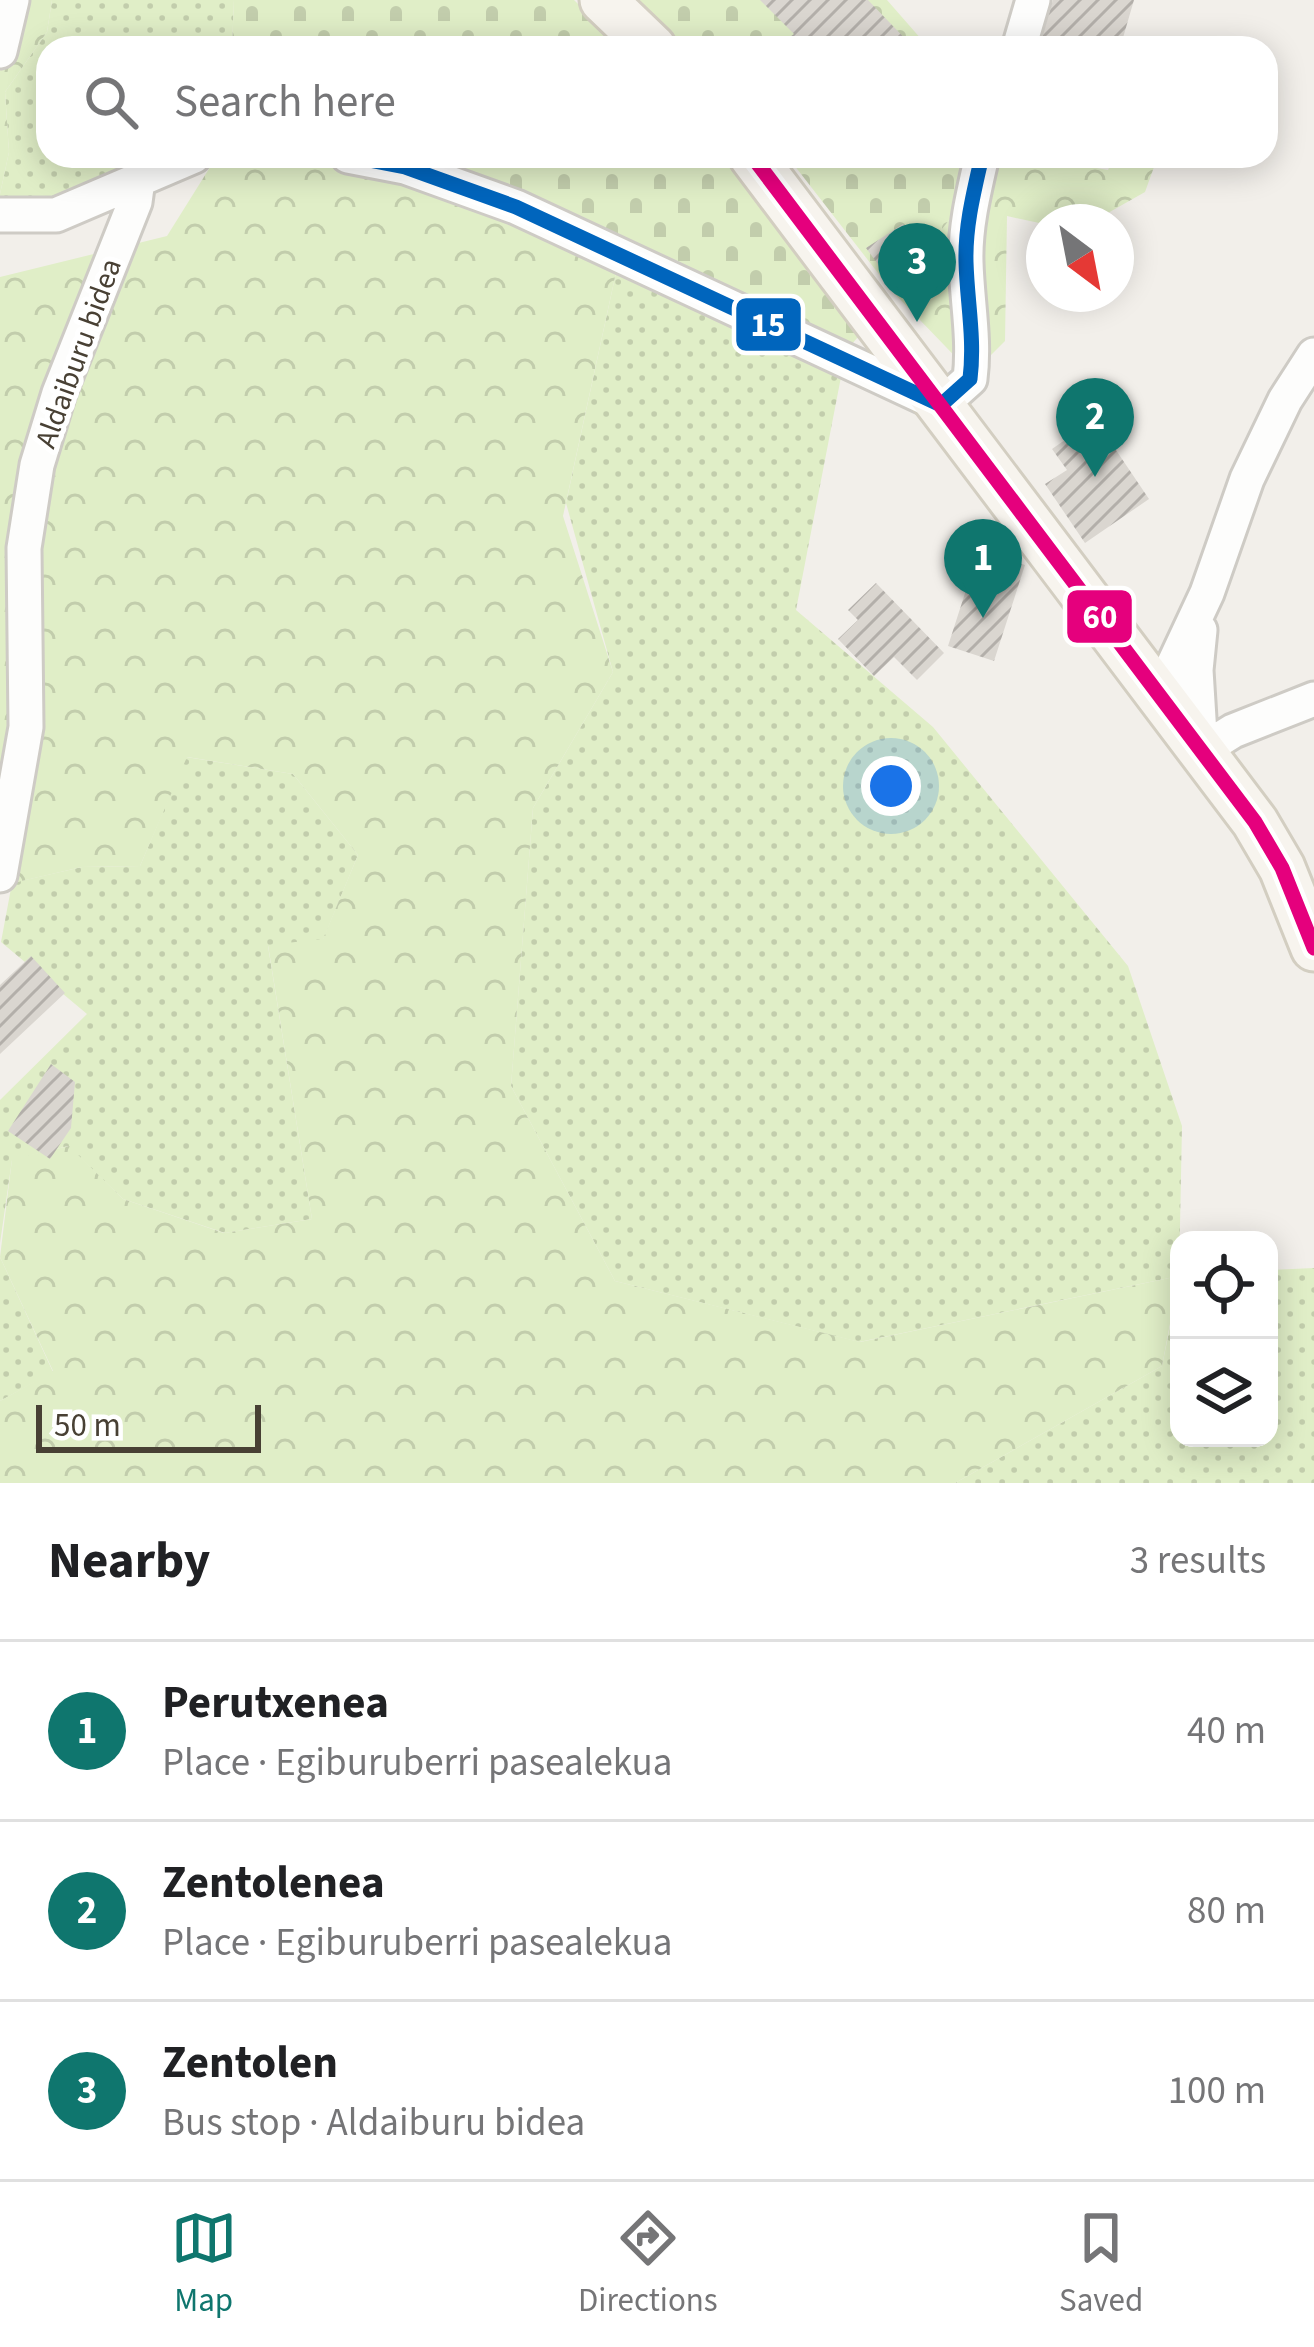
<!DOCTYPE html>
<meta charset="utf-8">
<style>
body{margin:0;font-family:"Source Sans 3",sans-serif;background:#f2f2f2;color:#202124}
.controls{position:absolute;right:36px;bottom:36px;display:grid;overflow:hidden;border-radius:24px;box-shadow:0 6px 30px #0003}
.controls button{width:108px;height:108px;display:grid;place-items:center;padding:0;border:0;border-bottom:3px solid #e0e0e0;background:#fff;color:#202124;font:60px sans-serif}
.compass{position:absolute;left:1026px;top:204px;width:108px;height:108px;border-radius:50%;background:#fff;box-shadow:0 6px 30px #0003;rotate:148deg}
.scale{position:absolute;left:36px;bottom:30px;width:225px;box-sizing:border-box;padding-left:12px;border:6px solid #484034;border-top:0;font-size:33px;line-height:42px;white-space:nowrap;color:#484034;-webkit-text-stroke:9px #fff;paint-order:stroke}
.you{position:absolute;left:891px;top:786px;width:42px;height:42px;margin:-30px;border:9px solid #fff;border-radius:50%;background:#1a73e8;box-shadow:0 0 0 18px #1a73e833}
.badge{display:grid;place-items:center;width:78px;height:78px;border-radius:50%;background:#0f766e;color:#fff;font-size:39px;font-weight:700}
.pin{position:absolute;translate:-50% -99px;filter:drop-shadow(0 3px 6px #0008)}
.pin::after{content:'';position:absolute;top:63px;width:42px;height:36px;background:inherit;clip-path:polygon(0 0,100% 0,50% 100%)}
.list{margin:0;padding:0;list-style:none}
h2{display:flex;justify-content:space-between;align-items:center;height:156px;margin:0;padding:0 48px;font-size:51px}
h2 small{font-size:39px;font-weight:400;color:#757577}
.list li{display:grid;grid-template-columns:78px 1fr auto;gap:36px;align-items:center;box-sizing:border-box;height:180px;padding:0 48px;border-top:3px solid #e0e0e0}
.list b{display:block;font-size:45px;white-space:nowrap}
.list p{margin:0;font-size:39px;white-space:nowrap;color:#757577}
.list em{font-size:39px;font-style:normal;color:#757577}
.icon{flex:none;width:66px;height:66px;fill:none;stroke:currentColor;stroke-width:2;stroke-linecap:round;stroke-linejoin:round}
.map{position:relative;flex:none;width:1314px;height:1483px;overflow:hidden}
.search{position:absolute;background:#fff;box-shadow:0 6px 30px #0003;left:36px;right:36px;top:36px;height:132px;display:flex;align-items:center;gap:30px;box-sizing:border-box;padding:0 42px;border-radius:36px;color:#757577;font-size:45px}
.sheet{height:696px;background:#fff}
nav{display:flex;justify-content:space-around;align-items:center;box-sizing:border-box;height:168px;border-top:3px solid #e0e0e0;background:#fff;font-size:33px;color:#757577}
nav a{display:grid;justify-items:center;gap:6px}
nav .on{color:#0f766e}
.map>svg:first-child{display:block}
.grass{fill:url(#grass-dots)}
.forest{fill:url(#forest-crowns)}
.cemetery{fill:url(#cemetery-stones)}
.building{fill:url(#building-hatch)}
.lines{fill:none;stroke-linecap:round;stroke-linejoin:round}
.street-casing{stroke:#cecbc5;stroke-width:39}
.secondary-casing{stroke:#d3cec1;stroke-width:51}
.street{stroke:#fdfdfc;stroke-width:33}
.secondary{stroke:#f7f4ee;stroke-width:45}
.bus-1-casing{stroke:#fff;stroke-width:24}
.bus-2-casing{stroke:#fff;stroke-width:24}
.bus-1{stroke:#0065bd;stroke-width:15}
.bus-2{stroke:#e5007d;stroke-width:15}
.labels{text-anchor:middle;stroke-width:10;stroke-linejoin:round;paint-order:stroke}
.street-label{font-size:30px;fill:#484034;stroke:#fff}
.line-badge{stroke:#fff;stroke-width:4.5}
.badge-label{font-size:33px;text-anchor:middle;font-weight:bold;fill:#fff}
</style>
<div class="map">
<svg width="1314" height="1483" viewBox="0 0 1314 1483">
<defs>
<pattern id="grass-dots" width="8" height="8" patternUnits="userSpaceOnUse" patternTransform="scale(3)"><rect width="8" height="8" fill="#e0eec7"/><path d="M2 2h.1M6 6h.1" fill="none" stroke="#c2cdac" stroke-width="1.8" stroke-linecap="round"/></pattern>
<pattern id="forest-crowns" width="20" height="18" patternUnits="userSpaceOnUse" patternTransform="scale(3)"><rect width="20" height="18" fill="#e0eec7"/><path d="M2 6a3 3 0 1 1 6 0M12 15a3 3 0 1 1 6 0" fill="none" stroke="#c2cdac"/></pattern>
<pattern id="cemetery-stones" width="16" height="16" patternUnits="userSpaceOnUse" patternTransform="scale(3)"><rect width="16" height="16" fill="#e0eec7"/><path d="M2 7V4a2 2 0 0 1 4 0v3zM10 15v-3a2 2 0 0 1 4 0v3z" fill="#c2cdac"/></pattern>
<pattern id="building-hatch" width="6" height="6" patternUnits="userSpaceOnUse" patternTransform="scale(3)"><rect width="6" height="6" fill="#dad6d0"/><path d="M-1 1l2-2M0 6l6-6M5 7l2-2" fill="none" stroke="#b3afaa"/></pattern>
</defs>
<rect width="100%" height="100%" fill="#f2efea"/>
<path class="grass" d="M52 0H234L232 48H48V156H179L0 231V194L9 152 5 92 47 32Z
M622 245 846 351 796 610 933 727 1128 966 1182 1126 1179 1276 859 1342 615 1281 511 1086 533 808 613 672 566 503Z
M186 757 293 774 358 855 323 940 268 946 312 1219 225 1233 123 1199 68 1146 12 1160 0 1243V1100L87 1014 1 942 12 883 82 867 140 866Z
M0 1257 53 1372 0 1401Z
M1314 1268V1483H955L1162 1366 1179 1282V1438H1269V1270Z"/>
<path class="forest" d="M0 0H52L47 32 5 92 9 152 0 194Z
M217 156H354L622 245 563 516 613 672 533 808 511 1086 615 1281 860 1342 1179 1276 1162 1366 955 1483H0V1401L53 1371 0 1257 12 1159 69 1146 123 1199 224 1233 312 1219 268 945 323 939 358 855 293 774 187 757 140 866 82 867 0 886V277L167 236Z
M1114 156H1158L1145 192 1092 222 1044 224 1007 216 1005 341 972 374 892 291 992 167 1045 159 1108 170Z"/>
<path class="cemetery" d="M234 0H574L623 48H232Z
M637 0H887L929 48H685Z
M391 156H726L863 331 846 351Z
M787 156H982L992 167 892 291Z"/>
<path class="building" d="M760 0H868L914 48H775L794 34Z
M1053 0H1134L1120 48H1045L1048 38 1042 36Z
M903 224 917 244 923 241 941 258 919 288 915 286 904 299 866 248Z
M1095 419 1149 499 1085 543 1045 484 1067 470 1052 449Z
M989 553 1025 565 994 661 948 646 967 587 976 590Z
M876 583 944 653 917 680 894 657 874 676 838 639 858 620 848 610Z
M31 956 65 993 0 1054V985Z
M51 1064 75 1082 71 1128 50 1159 8 1131Z"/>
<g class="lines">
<defs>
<path id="street" d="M1019 48 1033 0
M0 51 12 0
M348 156 405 167 516 207 941 405 970 379C975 339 967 301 966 262 965 226 974 191 982 156
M0 215H56L194 156
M1200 630 1196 670 1201 751 1233 731 1314 699
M1173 714 1166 693 1170 672 1207 593 1247 479 1285 400 1314 355
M0 875 26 727 24 548 37 465 59 393 135 202 138 180"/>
<path id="secondary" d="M603 0 653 48
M752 156 1255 822 1282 868 1314 948"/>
</defs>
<use href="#street" class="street-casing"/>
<use href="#secondary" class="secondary-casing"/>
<use href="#street" class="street"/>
<use href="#secondary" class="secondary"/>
<defs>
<path id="bus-1" d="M348 156 405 167 516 207 941 405 970 379C975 339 967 301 966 262 965 226 974 191 982 156"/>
<path id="bus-2" d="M752 156 1255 822 1282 868 1314 948"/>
</defs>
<use href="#bus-1" class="bus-1-casing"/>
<use href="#bus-2" class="bus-2-casing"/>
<use href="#bus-1" class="bus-1"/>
<use href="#bus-2" class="bus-2"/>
</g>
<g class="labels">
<g class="street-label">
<text transform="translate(78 353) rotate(-70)" y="10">Aldaiburu bidea</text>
</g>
</g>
<g class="line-badge">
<rect x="734" y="296" width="69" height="57" rx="12" fill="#0065bd"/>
<rect x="1065" y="588" width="69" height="57" rx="12" fill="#e5007d"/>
</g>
<g class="badge-label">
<text x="768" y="336">15</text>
<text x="1100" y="628">60</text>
</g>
</svg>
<div class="controls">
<button><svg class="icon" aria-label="locate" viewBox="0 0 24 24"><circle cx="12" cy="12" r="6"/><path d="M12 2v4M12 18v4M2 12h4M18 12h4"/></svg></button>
<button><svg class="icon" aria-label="layers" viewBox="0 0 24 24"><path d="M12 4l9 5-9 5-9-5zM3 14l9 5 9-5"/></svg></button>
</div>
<svg class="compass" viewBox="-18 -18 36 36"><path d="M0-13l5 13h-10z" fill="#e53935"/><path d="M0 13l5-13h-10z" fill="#757577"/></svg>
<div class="scale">50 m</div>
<div class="you"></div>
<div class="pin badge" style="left:983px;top:618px">1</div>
<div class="pin badge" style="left:1095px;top:477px">2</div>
<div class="pin badge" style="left:917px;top:322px">3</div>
<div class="search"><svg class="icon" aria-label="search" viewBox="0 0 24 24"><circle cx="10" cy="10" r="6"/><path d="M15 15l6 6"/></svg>Search here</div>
</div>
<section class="sheet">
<h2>Nearby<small>3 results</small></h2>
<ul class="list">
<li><span class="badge">1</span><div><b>Perutxenea</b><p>Place · Egiburuberri pasealekua</p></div><em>40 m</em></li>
<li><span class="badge">2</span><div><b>Zentolenea</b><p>Place · Egiburuberri pasealekua</p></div><em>80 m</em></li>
<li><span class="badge">3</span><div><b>Zentolen</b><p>Bus stop · Aldaiburu bidea</p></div><em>100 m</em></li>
</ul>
</section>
<nav>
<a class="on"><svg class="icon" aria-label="map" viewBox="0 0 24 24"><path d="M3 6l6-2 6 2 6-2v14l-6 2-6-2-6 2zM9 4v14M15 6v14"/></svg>Map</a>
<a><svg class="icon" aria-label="directions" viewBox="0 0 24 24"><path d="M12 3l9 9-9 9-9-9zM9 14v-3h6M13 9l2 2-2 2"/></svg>Directions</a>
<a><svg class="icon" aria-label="saved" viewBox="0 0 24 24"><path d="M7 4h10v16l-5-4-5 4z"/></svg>Saved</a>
</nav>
